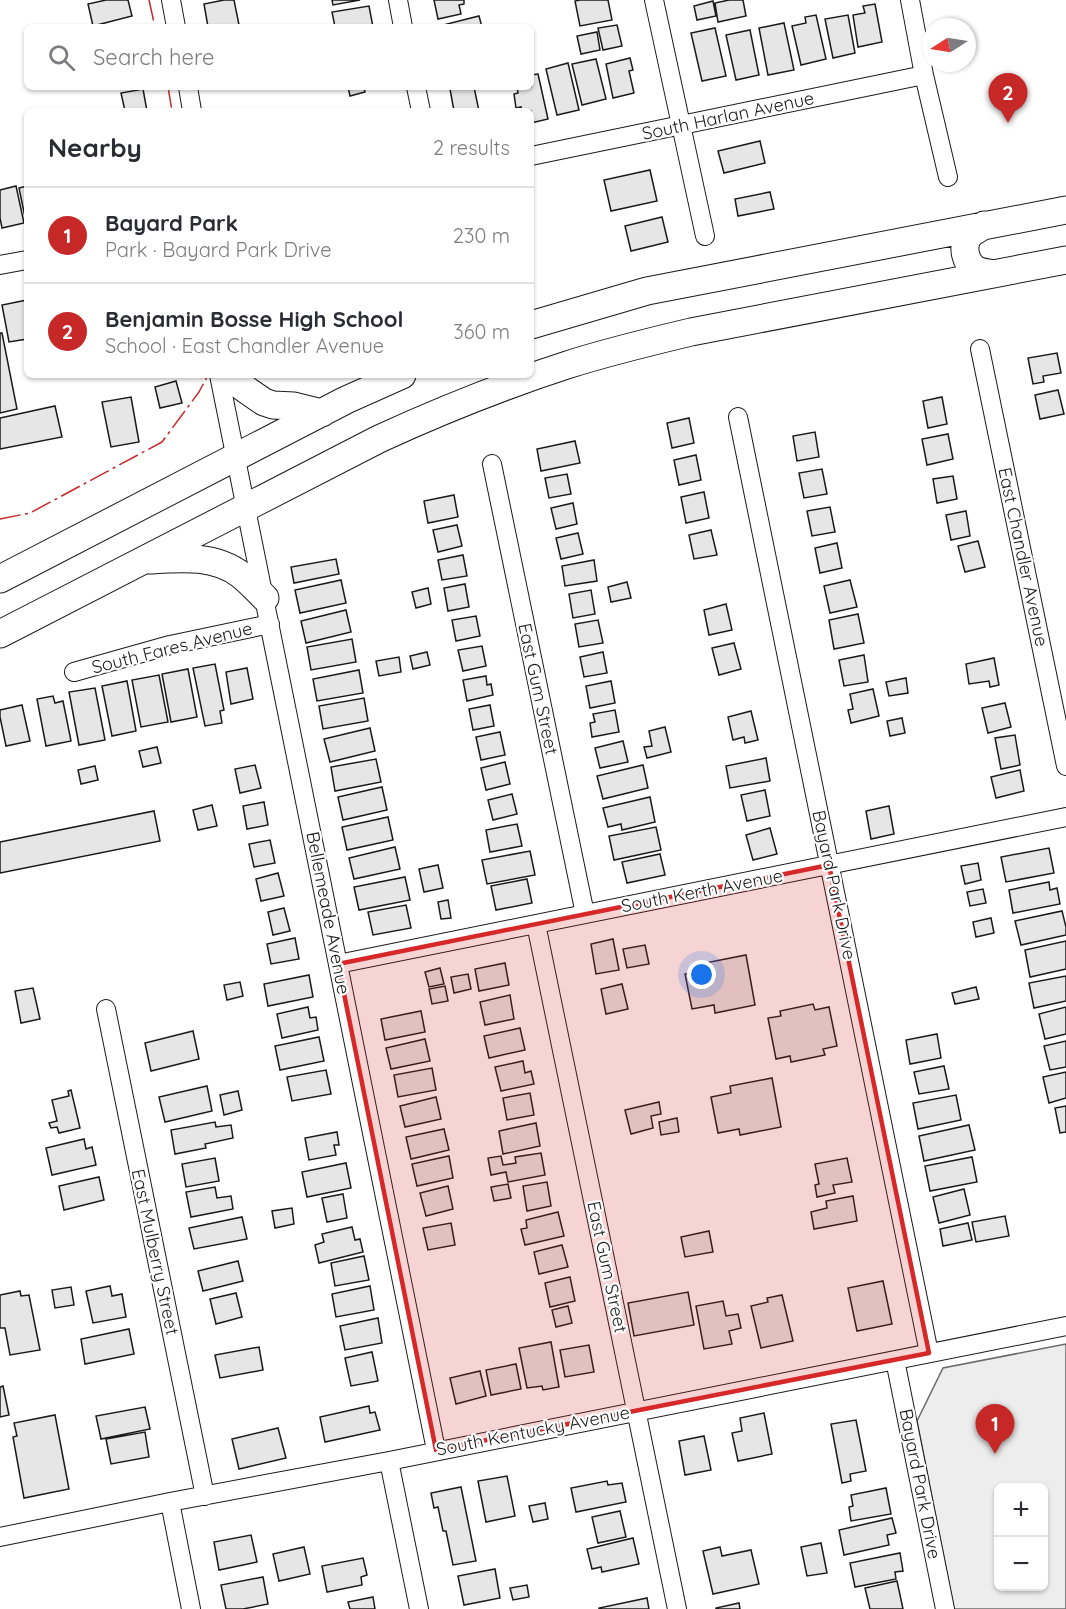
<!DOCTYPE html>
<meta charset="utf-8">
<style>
body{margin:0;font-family:Quicksand,sans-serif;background:#f7f7f7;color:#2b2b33}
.controls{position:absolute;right:18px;bottom:18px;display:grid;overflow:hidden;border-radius:9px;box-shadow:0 2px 4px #0004}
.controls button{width:54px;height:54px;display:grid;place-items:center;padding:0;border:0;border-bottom:2px solid #e1e1e2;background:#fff;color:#2b2b33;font:30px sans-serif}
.compass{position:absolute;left:922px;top:18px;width:54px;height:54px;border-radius:50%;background:#fff;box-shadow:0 2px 4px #0004;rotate:258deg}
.you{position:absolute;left:702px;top:975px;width:21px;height:21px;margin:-15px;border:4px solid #fff;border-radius:50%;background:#1a73e8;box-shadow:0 0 0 9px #1a73e833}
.badge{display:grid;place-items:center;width:39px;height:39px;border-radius:50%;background:#c62828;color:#fff;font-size:20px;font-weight:700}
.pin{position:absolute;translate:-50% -50px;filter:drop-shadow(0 2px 3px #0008)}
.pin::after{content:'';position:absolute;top:32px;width:21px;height:18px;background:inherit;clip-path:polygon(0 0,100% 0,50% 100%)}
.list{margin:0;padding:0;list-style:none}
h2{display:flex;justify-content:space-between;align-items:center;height:78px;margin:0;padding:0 24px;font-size:26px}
h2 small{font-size:20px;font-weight:400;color:#7c7c81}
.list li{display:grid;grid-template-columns:39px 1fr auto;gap:18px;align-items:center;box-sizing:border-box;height:96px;padding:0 24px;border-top:2px solid #e1e1e2}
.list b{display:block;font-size:22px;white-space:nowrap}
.list p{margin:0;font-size:20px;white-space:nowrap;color:#7c7c81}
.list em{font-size:20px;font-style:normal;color:#7c7c81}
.icon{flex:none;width:33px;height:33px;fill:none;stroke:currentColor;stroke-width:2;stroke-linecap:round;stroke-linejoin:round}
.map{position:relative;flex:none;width:1066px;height:1609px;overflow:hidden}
.search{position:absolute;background:#fff;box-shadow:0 2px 4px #0004;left:24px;top:24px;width:510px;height:66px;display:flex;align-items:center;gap:15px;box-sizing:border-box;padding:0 21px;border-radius:9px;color:#7c7c81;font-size:22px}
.panel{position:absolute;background:#fff;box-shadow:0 2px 4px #0004;left:24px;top:108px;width:510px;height:270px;border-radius:9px}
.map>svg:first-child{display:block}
.green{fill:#ededed;stroke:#6a6a6a;stroke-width:1.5;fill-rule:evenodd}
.building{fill:#e6e6e6;stroke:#1a1a1a;stroke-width:1.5}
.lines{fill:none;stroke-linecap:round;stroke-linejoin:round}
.minor-casing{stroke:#1a1a1a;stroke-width:20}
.highway-casing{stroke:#1a1a1a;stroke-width:29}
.minor{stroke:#fff;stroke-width:18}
.highway{stroke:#fff;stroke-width:27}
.power{stroke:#c62828;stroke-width:1.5;stroke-dasharray:21 4.5 3 4.5;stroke-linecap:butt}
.marked{fill:#d62828;fill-opacity:0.2;stroke:#d62828;stroke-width:4.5;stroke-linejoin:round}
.labels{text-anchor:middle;stroke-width:4.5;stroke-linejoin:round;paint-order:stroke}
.street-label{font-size:18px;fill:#1a1a1a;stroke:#fff}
</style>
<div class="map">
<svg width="1066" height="1609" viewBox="0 0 1066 1609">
<rect width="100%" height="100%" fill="#fff"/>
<path class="green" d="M1066 1344V1609H954L917 1421 943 1368ZM998 1488H1044V1586H998Z"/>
<path class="building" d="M106 0H128L132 16 93 26 88 4Z
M224 0H234L239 25 227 27H208L204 4Z
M332 0H360L333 5Z
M434 0H464V4L459 5 461 14 438 19Z
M580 0H608L612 20 580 26 575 1Z
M729 0H743L746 16 718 22 715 3Z
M713 1 716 16 697 20 694 6Z
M875 4 882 42 858 47 853 15 865 13 863 6Z
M369 6 373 27H335L332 12Z
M816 15 826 59 801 65 792 26 806 23 805 17Z
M848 15 855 53 833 58 825 19Z
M479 16 482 27H443V25Z
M784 23 794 70 768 75 759 28Z
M617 25 622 46 603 50 598 28Z
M715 28 726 76 702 81 691 33Z
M750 30 759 75 736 80 726 35Z
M597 32 600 50 581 54 577 36Z
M630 58 633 70 629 71 634 93 613 98 606 64Z
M596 59 606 99 582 105 572 64Z
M568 63 579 110 557 115 546 69Z
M538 74 548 119 531 123V111H522L521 107 516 108 514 94 518 93 517 87H531V75Z
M348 87H364L365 92 350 96Z
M461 87H474L479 111H454L450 89Z
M143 89 147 111H125L121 93Z
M760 141 765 163 724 173 718 151Z
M650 170 657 201 611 211 604 180Z
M16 186 24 223 2 228 0 218V190Z
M27 186V222H26L19 188Z
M770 192 774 209 738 216 735 199Z
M662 217 668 242 631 251 625 226Z
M27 300V339L9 342 2 305Z
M0 333H2L17 409 0 413Z
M1057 353 1061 373 1043 376 1044 382 1033 384 1028 358Z
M176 381 182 403 160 408 155 387Z
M1058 390 1064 414 1040 419 1035 395Z
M131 397 139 442 111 447 102 402Z
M942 397 947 424 928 428 923 401Z
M55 406 62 437 0 449V418Z
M689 418 694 443 672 448 667 423Z
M815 432 819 457 797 461 793 436Z
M948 434 953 459 927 465 922 439Z
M575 441 580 463 541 471 537 449Z
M696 455 701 480 679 485 674 460Z
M822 469 827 494 804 498 799 473Z
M567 474 571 494 549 498 545 478Z
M953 476 957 499 937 503 933 479Z
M704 492 709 518 686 523 681 497Z
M454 495 458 517 428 523 424 501Z
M573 503 577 524 556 529 551 508Z
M830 507 835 532 812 536 807 511Z
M966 511 970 536 951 540 946 515Z
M457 525 462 546 438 552 433 530Z
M711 530 717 555 694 559 689 535Z
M578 533 583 554 561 559 556 538Z
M978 541 985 567 965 572 958 546Z
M837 543 842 568 820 573 815 548Z
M463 555 467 576 442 580 438 560Z
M336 559 339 574 294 583 291 567Z
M594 560 597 581 565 586 562 566Z
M341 580 346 603 300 613 295 590Z
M850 580 857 607 830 613 824 586Z
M627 582 631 598 611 602 608 587Z
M465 584 469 607 448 611 444 588Z
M428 588 431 604 416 608 412 592Z
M591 590 595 614 573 618 569 594Z
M726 604 732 630 709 635 704 610Z
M346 610 351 632 306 643 301 621Z
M858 614 864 643 834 649 829 620Z
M476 616 480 636 456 641 452 620Z
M598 620 603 643 579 647 575 624Z
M352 639 356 662 311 670 307 647Z
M734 643 741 669 719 675 712 648Z
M482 646 486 666 463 671 458 650Z
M427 652 430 665 413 669 410 656Z
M603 652 607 673 584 677 580 657Z
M864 655 868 682 844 686 839 660Z
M399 657 401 672 379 676 376 661Z
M994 658 999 685 990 687 989 681 969 684 966 664Z
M215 664 224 710 220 711 222 723 205 726 193 668Z
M247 668 253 699 231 704 226 672Z
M188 669 197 717 171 722 162 674Z
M359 670 363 693 317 701 313 679Z
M159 675 168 722 141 727 132 680Z
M486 676 487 685 491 684 493 695 467 701 463 680Z
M906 678 908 693 889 696 886 682Z
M127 681 136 731 112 736 102 686Z
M611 681 615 703 590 708 586 686Z
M95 688 105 740 79 745 69 692Z
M873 689 879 716 851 723 848 710 853 709 850 694Z
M53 696 55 703 63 701 71 741 46 746 37 699Z
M364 698 368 721 323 729 319 706Z
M1005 703 1011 727 988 733 982 708Z
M22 705 30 741 6 746 0 717V710Z
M490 705 494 726 473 730 469 709Z
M615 710 619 732 592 737 590 723 595 722 593 714Z
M751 711 758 740 745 743 744 737 733 740 728 717Z
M902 718 905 733 890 736 887 721Z
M665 727 671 752 647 758 644 747 652 746 649 731Z
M370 728 375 751 330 762 324 739Z
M500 732 505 755 481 760 476 737Z
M1015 735 1020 765 1001 769 995 738Z
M623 741 628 762 600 768 595 748Z
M157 747 161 763 143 767 139 751Z
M766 758 770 781 730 788 726 766Z
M376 759 381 782 335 791 331 767Z
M505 762 510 784 486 790 481 768Z
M255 765 261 788 240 793 235 769Z
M643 765 648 788 603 799 597 776Z
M95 766 98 780 81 784 78 770Z
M1020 770 1024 791 996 798 991 777Z
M382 787 387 810 343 820 338 797Z
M765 790 770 816 747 821 741 795Z
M512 794 517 814 493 820 488 800Z
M650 797 655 822 622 830 621 824 608 827 603 808Z
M264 802 268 825 247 829 243 806Z
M212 805 217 826 198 830 193 810Z
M889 806 894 834 871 839 866 811Z
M154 811 160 841 0 873V842Z
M388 817 393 840 347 850 342 827Z
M517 824 522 846 490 852 486 830Z
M656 827 661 850 614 860 609 836Z
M770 828 777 854 753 860 746 835Z
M270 840 275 863 254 867 249 844Z
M395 847 400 869 354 879 349 858Z
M1049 848 1054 873 1006 882 1001 857Z
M530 851 535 875 487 884 482 860Z
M660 854 665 875 627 883 622 862Z
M978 863 981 880 965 884 961 866Z
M438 865 443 888 424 892 419 869Z
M278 873 284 896 261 901 256 879Z
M405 877 410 900 359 910 354 887Z
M527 879 532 903 496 910 491 886Z
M1049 882 1050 890 1057 888 1060 904 1013 913 1009 890Z
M983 889 986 903 970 906 967 892Z
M448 900 451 918 441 919 438 902Z
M406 905 411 928 373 935 368 912Z
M284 908 290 931 273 935 268 912Z
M1062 911 1066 927V935L1021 945 1015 921Z
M991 918 994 933 976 937 973 922Z
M295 938 299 959 271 964 267 944Z
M613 939 619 970 596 974 591 944Z
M1066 941V969L1030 977 1025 950Z
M645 945 649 964 627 968 623 949Z
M746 955 755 1005 715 1013 714 1005 692 1009 685 974 706 970 705 963Z
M505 963 509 985 479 991 475 969Z
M440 968 444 984 429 987 425 972Z
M468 974 471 989 454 993 451 977Z
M309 975 313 997 268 1006 264 984Z
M1066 976V1001L1034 1008 1029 983Z
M240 982 243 996 227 1000 224 985Z
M622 984 628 1009 606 1014 601 989Z
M445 986 448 1001 432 1004 429 989Z
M976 987 979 999 955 1004 952 993Z
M33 988 40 1019 21 1023 15 991Z
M510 995 514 1019 485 1025 480 1002Z
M813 1004 815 1010 829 1007 837 1046 823 1049 825 1055 791 1062 790 1056 776 1059 768 1018 781 1016 780 1011Z
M308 1007 310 1018 316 1017 318 1030 282 1038 277 1014Z
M1066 1007V1034L1045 1039 1039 1014Z
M421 1011 425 1032 385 1040 381 1019Z
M520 1028 525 1050 489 1058 484 1036Z
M193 1031 199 1059 151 1071 145 1043Z
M937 1034 941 1058 910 1064 906 1040Z
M319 1037 324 1061 280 1070 275 1046Z
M425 1039 430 1061 391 1069 386 1048Z
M1066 1041V1067L1050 1070 1044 1046Z
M523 1061 525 1073 531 1071 534 1084 501 1091 495 1067Z
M944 1066 949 1089 919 1094 914 1072Z
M432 1068 436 1090 398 1097 394 1075Z
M326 1070 331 1094 292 1101 287 1077Z
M1066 1072V1098L1049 1103 1043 1077Z
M772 1078 781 1127 740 1135 739 1129 718 1133 711 1097 731 1093 730 1086Z
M207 1086 212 1111 165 1122 159 1097Z
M71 1090 80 1128 59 1133 57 1127 51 1128 49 1123 57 1121 52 1100 69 1096 68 1091Z
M238 1091 242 1110 224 1115 220 1095Z
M530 1093 534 1115 507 1120 503 1098Z
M956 1095 961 1120 918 1129 913 1103Z
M436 1097 441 1119 405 1127 400 1106Z
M659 1102 661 1114 651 1116 653 1128 631 1134 625 1110Z
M1066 1106V1132L1060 1133 1055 1108Z
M677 1118 679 1132 661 1135 659 1122Z
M215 1122 216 1127 231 1125 233 1138 205 1144 206 1148 175 1154 171 1130Z
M536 1123 540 1146 503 1154 499 1131Z
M969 1125 975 1150 924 1161 919 1136Z
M444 1129 449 1150 411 1159 406 1137Z
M337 1132 339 1145H334L336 1155 309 1160 305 1138Z
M84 1139 86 1149 92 1147 96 1165 52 1175 46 1148Z
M541 1153 545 1175 508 1182 506 1172 491 1175 488 1158 501 1156 503 1165 516 1163 515 1157Z
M449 1156 453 1178 417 1186 412 1164Z
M972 1157 977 1182 930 1191 925 1166Z
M215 1158 219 1181 186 1187 182 1164Z
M847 1158 852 1182 833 1185 835 1193 817 1197 815 1185 819 1184 815 1164Z
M346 1163 351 1188 307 1197 302 1172Z
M99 1177 104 1200 64 1210 59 1186Z
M547 1182 551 1206 527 1211 523 1186Z
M508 1184 511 1198 494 1201 491 1187Z
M448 1186 453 1209 426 1216 420 1193Z
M215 1187 217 1198 231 1196 233 1209 191 1217 186 1192Z
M964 1189 970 1215 939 1223 933 1197Z
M343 1194 347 1218 327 1222 322 1198Z
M853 1196 857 1221 814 1229 811 1212 827 1208 826 1201Z
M292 1208 294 1224 275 1228 272 1211Z
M558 1212 564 1236 525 1245 521 1229 527 1228 526 1220Z
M1005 1216 1009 1236 976 1242 972 1222Z
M242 1217 247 1239 194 1249 189 1228Z
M451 1223 455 1245 428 1250 423 1228Z
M968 1223 972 1240 943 1246 940 1229Z
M352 1227 355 1240 360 1239 363 1252 319 1263 315 1245 324 1242 322 1234Z
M709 1231 713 1252 685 1257 681 1237Z
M562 1245 568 1267 539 1274 534 1252Z
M364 1256 369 1280 335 1286 331 1263Z
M238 1261 243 1281 203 1291 198 1271Z
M570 1277 575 1301 550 1307 545 1283Z
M883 1281 892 1324 857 1331 848 1288Z
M110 1286 112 1296 122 1294 126 1317 93 1323 86 1291Z
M370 1286 374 1310 336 1317 332 1294Z
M71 1287 74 1305 55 1308 52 1290Z
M20 1291 21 1296 29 1295 40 1350 10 1355 5 1328H0V1295Z
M688 1292 694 1325 634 1336 628 1303Z
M236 1293 242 1317 216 1324 210 1299Z
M782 1295 793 1341 761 1348 751 1306 768 1302 767 1298Z
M723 1301 726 1316 738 1314 741 1328 729 1331 732 1344 704 1349 696 1306Z
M568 1306 572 1323 556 1327 552 1310Z
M378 1318 382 1343 345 1350 340 1326Z
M129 1329 134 1354 85 1364 81 1339Z
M551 1342 559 1387 543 1390 542 1386 527 1388 519 1348Z
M589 1345 594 1372 565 1377 560 1350Z
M259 1347 263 1370 220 1378 215 1355Z
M372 1352 378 1381 351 1386 345 1358Z
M516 1364 521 1389 491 1395 486 1370Z
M480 1371 486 1396 456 1404 450 1378Z
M3 1386 9 1415 0 1417V1387Z
M369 1406 370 1413 375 1412 380 1430 325 1442 320 1417Z
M145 1407 150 1429 101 1439 96 1416Z
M764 1413 772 1454 738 1461 732 1433 742 1431 740 1418Z
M55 1415 69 1489 24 1498 13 1437 17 1436 14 1423Z
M856 1420 866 1471 850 1474 851 1481 842 1483 831 1424Z
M278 1428 286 1458 239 1469 232 1439Z
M145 1432 149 1457 111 1464 106 1439Z
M704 1436 711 1470 685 1475 679 1441Z
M507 1476 515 1516 486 1522 478 1481Z
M607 1481 608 1485 622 1483 626 1502 576 1512 571 1488Z
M461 1487 476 1561 453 1565 446 1531H443L438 1507 434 1508 431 1493Z
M886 1488 891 1514 851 1521 849 1507 853 1506 851 1495Z
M545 1503 548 1519 533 1522 529 1506Z
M620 1511 626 1537 598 1543 592 1517Z
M892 1518 896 1533 887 1535 889 1545 844 1555 839 1530Z
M251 1535 257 1562 219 1570 214 1542Z
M633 1538 639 1564 602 1572 601 1567 592 1569 587 1549Z
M821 1543 827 1573 807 1576 801 1547Z
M304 1547 310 1574 279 1581 273 1554Z
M720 1547 722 1556 751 1550 759 1584 713 1594 703 1551Z
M900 1553 903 1571 895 1572 896 1579 855 1587 850 1563Z
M363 1558 367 1575 361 1577 362 1585 327 1592 322 1566Z
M495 1569 500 1598 464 1605 458 1576Z
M263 1577 268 1604 243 1609H226L221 1585Z
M897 1581 903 1609H870L865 1588Z
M527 1585 529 1597 513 1600 510 1588Z
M373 1597 375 1609H350L348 1602Z
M647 1598 649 1609H599V1608Z
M739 1603 740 1609H716V1608Z"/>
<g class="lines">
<defs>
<path id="minor" d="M171 0 176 27
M398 0 403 27
M654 0 705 236
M910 0 924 75 948 177
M188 87 192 111
M416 87 421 111
M531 156 924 75
M0 265 27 260
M980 349 1066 766
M219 375 436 1450
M738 417 929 1353
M492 464 585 914
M74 672 170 645 270 624
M536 924 677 1609
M338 964 1066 817
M106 1009 205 1496
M895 1360 945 1609
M389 1461 419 1609
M170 1502 191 1609
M0 1537 170 1502 389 1461 1066 1326"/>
<path id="highway" d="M984 225C979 229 971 232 968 237 962 247 965 262 975 269 980 272 988 273 994 274
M531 325 647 291 1066 210
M225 375 264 402 273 405 294 406 322 413
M151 560C182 558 215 555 241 575 250 582 257 590 265 598
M0 579 346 400 402 375
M0 634 379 439C440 411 502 386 567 365 607 352 649 342 691 332L1066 260"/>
</defs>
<use href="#minor" class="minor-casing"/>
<use href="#highway" class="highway-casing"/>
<use href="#minor" class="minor"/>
<use href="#highway" class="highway"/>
<path class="power" d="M149 0 155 27
M168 87 172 111
M0 519 30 513 162 442 199 392 208 375"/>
</g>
<path class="marked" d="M829 865 929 1353 436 1450 338 964Z"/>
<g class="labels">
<g class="street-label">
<text transform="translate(728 116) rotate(-12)" y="6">South Harlan Avenue</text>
<text transform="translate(1023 557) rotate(78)" y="6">East Chandler Avenue</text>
<text transform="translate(172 648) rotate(-14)" y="6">South Fares Avenue</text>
<text transform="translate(538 689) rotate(78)" y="6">East Gum Street</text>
<text transform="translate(834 885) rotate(78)" y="6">Bayard Park Drive</text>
<text transform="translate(702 891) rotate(-11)" y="6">South Kerth Avenue</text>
<text transform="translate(328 913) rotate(79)" y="6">Bellemeade Avenue</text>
<text transform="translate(155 1252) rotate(78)" y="6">East Mulberry Street</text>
<text transform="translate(607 1267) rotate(78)" y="6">East Gum Street</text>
<text transform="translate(533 1431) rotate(-11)" y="6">South Kentucky Avenue</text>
<text transform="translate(920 1484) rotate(79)" y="6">Bayard Park Drive</text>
</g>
</g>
</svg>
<div class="controls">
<button>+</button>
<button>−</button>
</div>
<svg class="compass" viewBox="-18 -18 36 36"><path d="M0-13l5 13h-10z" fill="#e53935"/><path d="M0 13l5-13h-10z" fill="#7c7c81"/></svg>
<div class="you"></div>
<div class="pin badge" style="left:995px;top:1454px">1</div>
<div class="pin badge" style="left:1008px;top:123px">2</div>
<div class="search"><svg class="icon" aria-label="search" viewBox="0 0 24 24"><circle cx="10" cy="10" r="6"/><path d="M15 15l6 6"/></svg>Search here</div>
<section class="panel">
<h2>Nearby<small>2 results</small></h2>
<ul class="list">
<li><span class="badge">1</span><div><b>Bayard Park</b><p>Park · Bayard Park Drive</p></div><em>230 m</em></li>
<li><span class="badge">2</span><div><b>Benjamin Bosse High School</b><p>School · East Chandler Avenue</p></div><em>360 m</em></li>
</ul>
</section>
</div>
